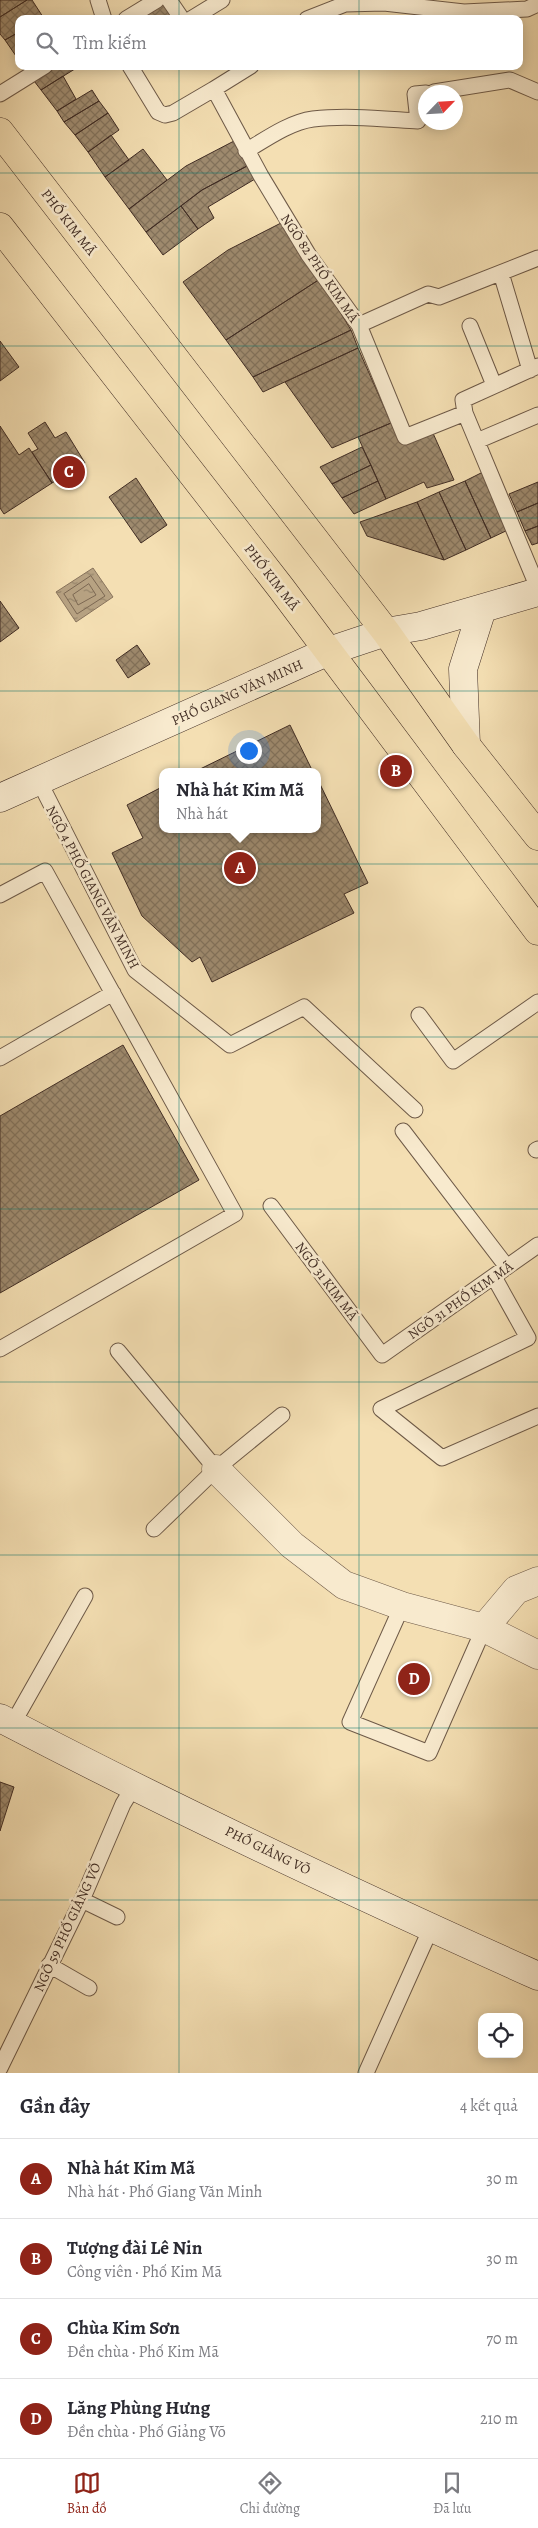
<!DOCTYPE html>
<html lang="vi">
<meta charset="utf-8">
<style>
body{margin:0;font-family:Alegreya,serif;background:#f2f2f3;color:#2b2b33}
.controls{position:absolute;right:15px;bottom:15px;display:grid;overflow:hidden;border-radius:10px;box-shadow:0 2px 12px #0003}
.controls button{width:45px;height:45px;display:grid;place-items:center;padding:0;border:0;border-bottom:1px solid #e1e1e2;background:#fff;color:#2b2b33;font:25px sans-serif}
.compass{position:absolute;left:418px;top:85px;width:45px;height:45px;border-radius:50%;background:#fff;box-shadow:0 2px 12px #0003;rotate:65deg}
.you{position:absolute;left:248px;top:750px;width:18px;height:18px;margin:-12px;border:4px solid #fff;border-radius:50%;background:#1a73e8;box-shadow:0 0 0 8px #1a73e833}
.badge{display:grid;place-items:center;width:32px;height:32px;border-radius:50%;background:#8f2418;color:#fff;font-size:16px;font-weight:700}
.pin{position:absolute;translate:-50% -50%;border:2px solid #fff;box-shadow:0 1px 5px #0006}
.popup{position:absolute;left:159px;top:768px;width:162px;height:65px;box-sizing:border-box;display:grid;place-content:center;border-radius:10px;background:#fff;filter:drop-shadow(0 1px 4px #0005);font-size:16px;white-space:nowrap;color:#7c7c81}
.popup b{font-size:19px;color:#2b2b33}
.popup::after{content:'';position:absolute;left:50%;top:100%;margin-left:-10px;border:10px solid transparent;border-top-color:#fff}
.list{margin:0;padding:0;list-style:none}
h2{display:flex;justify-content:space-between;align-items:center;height:65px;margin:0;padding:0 20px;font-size:21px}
h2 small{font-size:16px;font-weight:400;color:#7c7c81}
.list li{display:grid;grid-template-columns:32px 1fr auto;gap:15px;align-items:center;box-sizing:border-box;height:80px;padding:0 20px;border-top:1px solid #e1e1e2}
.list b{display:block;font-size:19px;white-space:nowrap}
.list p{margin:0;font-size:16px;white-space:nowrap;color:#7c7c81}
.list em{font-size:16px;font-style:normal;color:#7c7c81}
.icon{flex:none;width:28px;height:28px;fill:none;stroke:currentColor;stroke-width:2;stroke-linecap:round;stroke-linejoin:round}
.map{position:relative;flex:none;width:538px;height:2073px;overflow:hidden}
.search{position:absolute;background:#fff;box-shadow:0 2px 12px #0003;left:15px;right:15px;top:15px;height:55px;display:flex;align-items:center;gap:12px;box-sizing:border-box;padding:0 18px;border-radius:10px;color:#7c7c81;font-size:19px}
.sheet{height:385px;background:#fff}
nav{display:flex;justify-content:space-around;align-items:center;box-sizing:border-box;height:70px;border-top:1px solid #e1e1e2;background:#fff;font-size:14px;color:#7c7c81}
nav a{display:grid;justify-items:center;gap:2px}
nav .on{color:#8f2418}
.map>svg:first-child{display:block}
.water{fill:url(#water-ripples);stroke:#88735c}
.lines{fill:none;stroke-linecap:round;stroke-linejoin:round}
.shore{stroke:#7c6853;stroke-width:1}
.building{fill:url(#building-cross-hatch);stroke:#412d24}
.lane-casing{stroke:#6e5a48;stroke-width:17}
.street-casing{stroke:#6e5a48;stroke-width:29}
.secondary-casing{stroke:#412d24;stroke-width:29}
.primary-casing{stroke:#412d24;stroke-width:29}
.lane{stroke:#f8eace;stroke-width:15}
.street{stroke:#f8eace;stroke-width:28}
.secondary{stroke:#f8eace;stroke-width:28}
.primary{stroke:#f4dfb3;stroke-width:28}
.grid{fill:none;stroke:#0f766e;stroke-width:1;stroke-opacity:0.55}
.labels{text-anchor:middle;stroke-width:5;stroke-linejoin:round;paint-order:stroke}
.street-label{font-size:14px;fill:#412d24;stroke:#f8eace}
</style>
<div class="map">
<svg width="538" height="2073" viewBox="0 0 538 2073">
<defs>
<pattern id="water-ripples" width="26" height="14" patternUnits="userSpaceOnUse" patternTransform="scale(1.25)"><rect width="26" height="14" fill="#b7a282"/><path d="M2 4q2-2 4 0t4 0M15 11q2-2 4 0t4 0" fill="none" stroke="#96846a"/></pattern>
<pattern id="building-cross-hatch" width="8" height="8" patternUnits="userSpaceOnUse" patternTransform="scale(1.25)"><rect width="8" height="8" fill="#9e8a6e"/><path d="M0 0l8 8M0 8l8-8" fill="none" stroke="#82715a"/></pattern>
</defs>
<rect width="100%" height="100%" fill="#f4dfb3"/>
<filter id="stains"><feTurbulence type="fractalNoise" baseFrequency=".004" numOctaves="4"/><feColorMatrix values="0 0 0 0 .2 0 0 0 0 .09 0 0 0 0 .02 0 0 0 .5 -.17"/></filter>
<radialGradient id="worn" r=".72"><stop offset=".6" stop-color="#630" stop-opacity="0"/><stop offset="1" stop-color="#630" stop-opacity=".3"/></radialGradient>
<path class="water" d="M93 568 113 597 76 622 56 592Z"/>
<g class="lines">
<path class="shore" d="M91 576 105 596 77 614 64 594Z
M89 584 96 595 78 605 73 595Z"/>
</g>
<path class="building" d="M0 0H27L0 17Z
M27 0H32L43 17 19 19V32L5 40 0 34V17Z
M161 0 173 19H134Z
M19 32V54L16 56 5 40Z
M50 66H78V67L41 90 31 77Z
M63 76 76 99 57 111 41 90Z
M92 90 99 101 64 122 57 111Z
M99 101 108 113 75 135 64 122Z
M108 113 119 130 88 152 75 135Z
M111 135 129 160 105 177 88 152Z
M234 141 247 166 202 190 146 232 129 209 186 166Z
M143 149 167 180 129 209 105 177Z
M247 166 255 179 208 207 214 218 198 229 181 206 202 190Z
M181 206 198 229 163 255 146 232Z
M281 223 320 279 226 340 183 282 228 250Z
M320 279 351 330 253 377 226 340Z
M351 330 358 348 263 392 253 377Z
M0 341 19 367 0 381Z
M358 348 391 423 332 448 285 382Z
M45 422 55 438 66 432 85 463 52 483 32 452 38 449 28 433Z
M391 423 397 435 432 431 454 480 427 488 424 482 386 499 358 437Z
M0 426 19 455 29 448 52 483 4 514 0 508Z
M362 447 371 465 332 484 320 467Z
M371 465 378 481 342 498 332 484Z
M483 472 510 529 491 538 465 481Z
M136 478 167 525 141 543 109 497Z
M378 481 386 499 354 514 342 498Z
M465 481 491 538 466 550 439 492Z
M538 482V503L517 512 509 494Z
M439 492 466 550 444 560 417 502Z
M417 502 444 560 367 536 360 522Z
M538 503V526L525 531 517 512Z
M538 526V543L532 545 525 531Z
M0 601 19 628 0 642Z
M137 645 150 664 128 678 116 660Z
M290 725 313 772H194Z
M318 780 368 883 344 894 354 913 212 982 200 957 192 962 142 916 112 853 143 838 127 805 162 787V829H318Z
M123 1045 199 1180 0 1293V1116Z
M0 1782 14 1787 0 1831Z"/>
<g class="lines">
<defs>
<path id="lane" d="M98 0 104 19
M169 0 182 19
M126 19 157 0
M191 19 222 0
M307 19 345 4 384 3 464 12 527 9 538 4
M130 66 158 112 165 115 173 113 214 89 261 176 308 254 359 325 405 437 465 413 538 588
M214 89 251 66
M434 92 510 80 538 92
M0 94 45 66
M246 151C266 139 290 122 313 119 347 115 384 119 418 121L415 94 426 93
M501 273 530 370
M359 325 428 294 439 297 538 258
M470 326 494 385
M465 413 463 400 538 366
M477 441 538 415
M39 781 135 970 230 1045 304 1007 415 1110
M0 895 45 871 235 1214 0 1349
M419 1015 453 1061 538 1002
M0 1058 113 993
M403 1131 507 1267
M536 1150 538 1149
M271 1206 382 1355 538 1245
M494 1277 528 1338 381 1409 442 1458 538 1416
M118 1351 216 1469
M154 1529 216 1469 282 1415
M402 1606 350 1722 429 1753 484 1628
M12 1725 85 1596
M82 1900 117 1917
M49 1965 89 1988
M0 2068 82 1900 123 1804 134 1786
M366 2073 431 1928"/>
<path id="street" d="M216 1469 292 1545 344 1585 402 1606 484 1628 516 1590 538 1581
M484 1628 538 1655"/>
<path id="secondary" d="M466 745 463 669 482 609
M0 798 329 651 386 632 421 626 538 592
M0 1718C176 1810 357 1895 538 1976"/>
<path id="primary" d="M0 132 386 632 466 745 538 836
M0 227 281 588 538 931"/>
</defs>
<use href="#lane" class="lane-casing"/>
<use href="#street" class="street-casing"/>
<use href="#secondary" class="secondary-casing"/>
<use href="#primary" class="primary-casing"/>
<use href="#lane" class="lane"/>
<use href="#street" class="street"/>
<use href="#secondary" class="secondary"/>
<use href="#primary" class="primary"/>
</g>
<path class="grid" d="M179 0V19M359 0V19M179 66V2073M359 66V2073M0 173H538M0 346H538M0 518H538M0 691H538M0 864H538M0 1037H538M0 1209H538M0 1382H538M0 1555H538M0 1728H538M0 1900H538"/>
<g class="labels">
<g class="street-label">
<text transform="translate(69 222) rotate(52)" y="5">PHỐ KIM MÃ</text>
<text transform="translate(320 268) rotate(56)" y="5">NGÕ 82 PHỐ KIM MÃ</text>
<text transform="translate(272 577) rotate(52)" y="5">PHỐ KIM MÃ</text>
<text transform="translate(237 692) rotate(-24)" y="5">PHỐ GIANG VĂN MINH</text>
<text transform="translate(93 887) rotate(62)" y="5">NGÕ 4 PHỐ GIANG VĂN MINH</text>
<text transform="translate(327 1281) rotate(53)" y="5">NGÕ 31 KIM MÃ</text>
<text transform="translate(460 1300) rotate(-35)" y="5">NGÕ 31 PHỐ KIM MÃ</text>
<text transform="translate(268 1850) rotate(26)" y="5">PHỐ GIẢNG VÕ</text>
<text transform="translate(67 1927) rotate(-65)" y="5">NGÕ 59 PHỐ GIẢNG VÕ</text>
</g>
</g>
<rect width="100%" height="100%" filter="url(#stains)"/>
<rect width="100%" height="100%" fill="url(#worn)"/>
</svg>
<div class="controls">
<button><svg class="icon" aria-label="locate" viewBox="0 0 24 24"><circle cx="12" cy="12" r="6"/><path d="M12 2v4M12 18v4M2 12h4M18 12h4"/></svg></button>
</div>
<svg class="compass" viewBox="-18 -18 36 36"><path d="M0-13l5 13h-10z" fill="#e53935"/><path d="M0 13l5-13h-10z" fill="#7c7c81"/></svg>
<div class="you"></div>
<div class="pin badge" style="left:240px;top:868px">A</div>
<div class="popup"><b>Nhà hát Kim Mã</b>Nhà hát</div>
<div class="pin badge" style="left:396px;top:771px">B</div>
<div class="pin badge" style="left:69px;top:472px">C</div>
<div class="pin badge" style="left:414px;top:1679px">D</div>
<div class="search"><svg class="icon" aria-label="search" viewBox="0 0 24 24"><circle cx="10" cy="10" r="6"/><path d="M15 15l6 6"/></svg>Tìm kiếm</div>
</div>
<section class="sheet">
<h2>Gần đây<small>4 kết quả</small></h2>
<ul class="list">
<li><span class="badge">A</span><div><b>Nhà hát Kim Mã</b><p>Nhà hát · Phố Giang Văn Minh</p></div><em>30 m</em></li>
<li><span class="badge">B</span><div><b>Tượng đài Lê Nin</b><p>Công viên · Phố Kim Mã</p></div><em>30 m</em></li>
<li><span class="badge">C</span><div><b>Chùa Kim Sơn</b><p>Đền chùa · Phố Kim Mã</p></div><em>70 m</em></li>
<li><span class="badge">D</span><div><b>Lăng Phùng Hưng</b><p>Đền chùa · Phố Giảng Võ</p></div><em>210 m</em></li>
</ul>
</section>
<nav>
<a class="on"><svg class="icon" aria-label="map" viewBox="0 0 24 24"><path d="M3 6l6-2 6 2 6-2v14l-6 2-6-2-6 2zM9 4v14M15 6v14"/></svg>Bản đồ</a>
<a><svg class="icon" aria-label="directions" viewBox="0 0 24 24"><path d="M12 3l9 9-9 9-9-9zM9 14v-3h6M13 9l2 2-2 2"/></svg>Chỉ đường</a>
<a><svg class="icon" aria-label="saved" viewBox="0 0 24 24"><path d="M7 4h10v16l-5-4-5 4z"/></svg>Đã lưu</a>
</nav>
